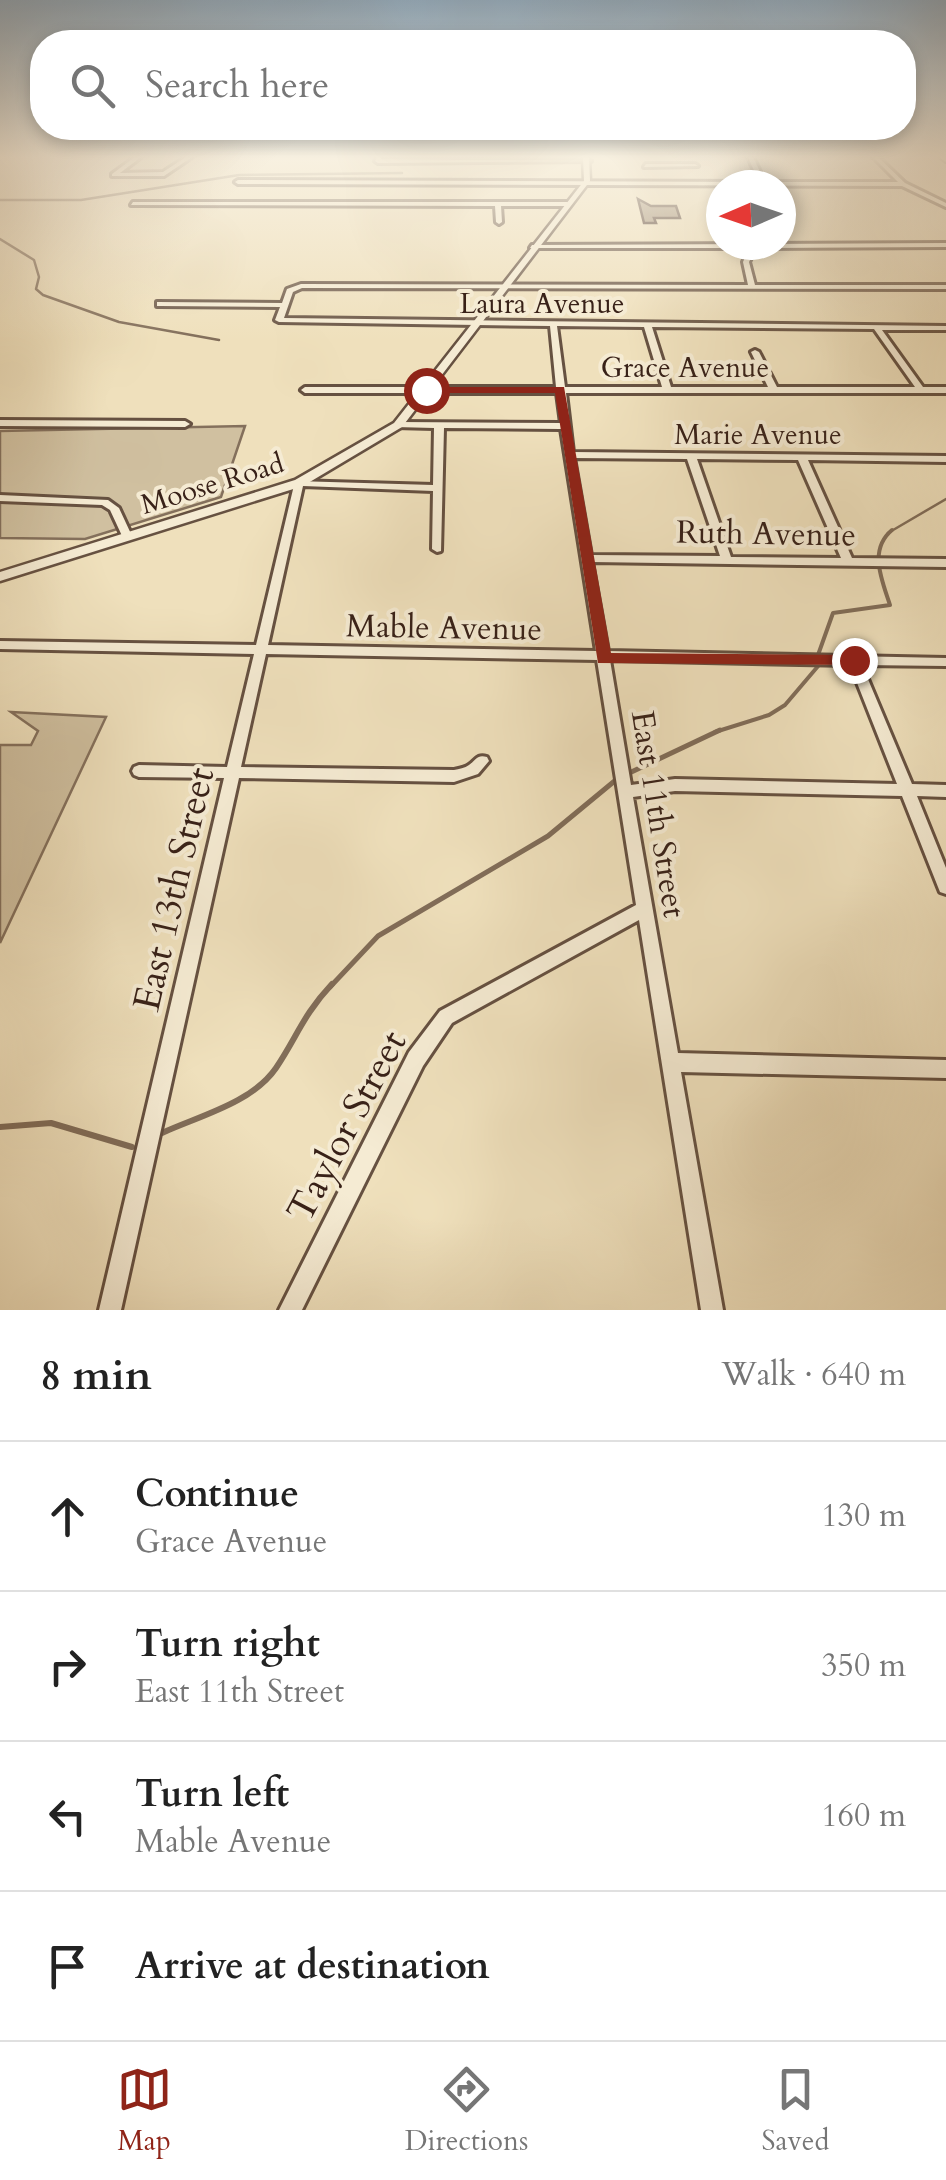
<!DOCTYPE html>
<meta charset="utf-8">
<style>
body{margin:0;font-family:Cardo,serif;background:#f2f2f2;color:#222}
.compass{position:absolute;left:706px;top:170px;width:90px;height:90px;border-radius:50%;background:#fff;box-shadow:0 5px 15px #0003;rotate:268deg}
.stop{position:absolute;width:30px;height:30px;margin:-22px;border:8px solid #8f2418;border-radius:50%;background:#fff}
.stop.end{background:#8f2418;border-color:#fff;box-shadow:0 2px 10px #0008}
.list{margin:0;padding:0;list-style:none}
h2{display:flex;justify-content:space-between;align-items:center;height:130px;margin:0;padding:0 40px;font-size:42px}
h2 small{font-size:32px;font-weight:400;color:#767676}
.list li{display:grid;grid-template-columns:65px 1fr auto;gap:30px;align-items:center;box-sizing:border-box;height:150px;padding:0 40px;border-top:2px solid #e0e0e0}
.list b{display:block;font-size:38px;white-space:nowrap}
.list p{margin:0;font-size:32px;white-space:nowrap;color:#767676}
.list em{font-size:32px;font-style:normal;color:#767676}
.icon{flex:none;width:55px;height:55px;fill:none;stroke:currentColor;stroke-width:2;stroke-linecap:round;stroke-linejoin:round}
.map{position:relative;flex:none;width:946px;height:1310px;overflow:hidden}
.search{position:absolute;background:#fff;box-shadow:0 5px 15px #0003;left:30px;right:30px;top:30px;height:110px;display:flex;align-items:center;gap:25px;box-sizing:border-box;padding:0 35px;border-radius:40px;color:#767676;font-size:38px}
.sheet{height:730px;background:#fff}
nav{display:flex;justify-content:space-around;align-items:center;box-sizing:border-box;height:140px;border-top:2px solid #e0e0e0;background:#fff;font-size:28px;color:#767676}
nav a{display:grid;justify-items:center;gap:5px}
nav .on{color:#8f2418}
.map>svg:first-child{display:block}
.green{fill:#d0c0a0;stroke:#84705c;stroke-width:2.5}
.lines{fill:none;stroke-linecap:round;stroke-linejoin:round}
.stream-far3{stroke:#816d59;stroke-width:2.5}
.stream-far2{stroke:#816d59;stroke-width:4}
.stream-far1{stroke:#816d59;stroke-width:5}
.stream{stroke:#816d59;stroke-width:6}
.building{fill:#97846d;stroke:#382118;stroke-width:2.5}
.minor-casing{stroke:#665141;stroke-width:6}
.tertiary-casing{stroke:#665141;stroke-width:5}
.secondary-casing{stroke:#382118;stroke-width:4}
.minor{fill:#f5ebd3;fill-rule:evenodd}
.tertiary{fill:#f5ebd3;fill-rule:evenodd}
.secondary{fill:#f5ebd3;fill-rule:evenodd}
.route{fill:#8f2418}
.labels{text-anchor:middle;stroke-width:8;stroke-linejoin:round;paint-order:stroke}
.far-street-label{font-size:28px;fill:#382118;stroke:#f5ebd3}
.street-label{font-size:32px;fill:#382118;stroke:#f5ebd3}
.near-street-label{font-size:38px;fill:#382118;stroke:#f5ebd3}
</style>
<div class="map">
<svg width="946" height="1310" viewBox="0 0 946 1310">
<rect width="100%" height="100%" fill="#efe0bc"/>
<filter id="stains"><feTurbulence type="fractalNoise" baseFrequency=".002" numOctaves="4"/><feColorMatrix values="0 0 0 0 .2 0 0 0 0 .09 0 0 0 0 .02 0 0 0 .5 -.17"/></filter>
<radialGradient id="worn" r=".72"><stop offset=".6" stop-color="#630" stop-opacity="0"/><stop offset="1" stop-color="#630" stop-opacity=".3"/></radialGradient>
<path class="green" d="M245 426 221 497 85 539 0 538V431Z
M11 712 106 717 0 943V745H31L38 731Z"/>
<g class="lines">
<path class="stream-far3" d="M0 200H81L239 175 402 173
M0 239 34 260 39 277 36 289 43 295 119 322 219 340
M888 533 946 499"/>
<path class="stream-far2" d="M818 655 833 613 890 605C882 580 868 550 892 530
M715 732 769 715 785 705 819 665"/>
<path class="stream-far1" d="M625 775 720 730
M330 987 378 936 548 836 617 779"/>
<path class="stream" d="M0 1127 51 1123 132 1147
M162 1133C199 1116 252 1103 276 1068 298 1035 303 1015 332 984"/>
</g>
<path class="building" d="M638 199 651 206H676L680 218H654L656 223H644Z"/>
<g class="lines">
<defs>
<path id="minor" d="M135 157H141L120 173 163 172 186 157H192L164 176H112V174Z
M377 157H382L381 159 591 161 378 163 375 161Z
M748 157H753L765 182H898L873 157H878L905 183 946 203V207L902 186 238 184 235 182 238 180 759 182Z
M646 164H695L698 166 644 167Z
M133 202H567L570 204 567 206H501L502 222 499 224 496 222 495 206 131 205Z
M946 243V247L756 248 749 262 755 285H946V289L302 288 293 292 284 318 946 326V330H882L923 387H946V393H566L573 452 946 456V462L808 460 852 558 946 559V567L592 562 608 651 946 658V666L862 665 912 784 946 785V797L917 796 946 868V894L940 892 938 887 902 796 675 791 633 797 678 1053 946 1060V1078L681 1072 723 1310H701L639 920 452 1023 423 1066 302 1310H279L409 1052 440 1011 636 905 597 660 266 654 241 767 454 770C459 769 465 768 469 765 476 760 477 754 487 757L489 761 478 774 454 782 239 778 121 1310H99L224 778 139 777 134 775 132 771 134 767 139 765 227 767 254 654 0 649V641L256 645 295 481 433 485 434 428 395 427V423L398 422 561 423 557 393H305L301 390 305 387H556L550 326 279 322 275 320 280 307 160 306H157V302L282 303 287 289 301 284 748 285 743 262 749 248H530L532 245ZM557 326 644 327 662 387H565ZM652 327 874 329 915 387H777L759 352 755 350 751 352 768 387H671ZM444 428 561 429 596 651 268 645 303 486 433 491 432 549 437 552 441 551ZM574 458 687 459 720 556 591 555ZM697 459 798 460 841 558 731 557ZM610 660 850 665 897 784 675 779 631 785Z
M0 420 185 421 190 424 185 427 0 426Z
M0 495 108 500 119 508 132 536 127 539 123 538 110 510 102 505 0 501Z"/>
<path id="tertiary" d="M583 157H589L590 181 402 427 303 486 0 581V572L295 480 394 423 584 181Z"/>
<path id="secondary" d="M939 157H946V162Z"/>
</defs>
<use href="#minor" class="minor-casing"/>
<use href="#tertiary" class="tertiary-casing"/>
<use href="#secondary" class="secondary-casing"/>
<use href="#minor" class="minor"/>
<use href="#tertiary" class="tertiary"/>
<use href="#secondary" class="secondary"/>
</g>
<linearGradient id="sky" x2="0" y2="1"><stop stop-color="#92acc0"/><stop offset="0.46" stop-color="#f8f1e1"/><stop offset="1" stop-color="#f8f1e1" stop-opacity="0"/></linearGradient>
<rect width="946" height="341" fill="url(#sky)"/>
<path class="route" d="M422 387H564L611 653 854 655 860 656V665L598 663 555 393H426Z"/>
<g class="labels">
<g class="far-street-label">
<text x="542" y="313">Laura Avenue</text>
<text x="685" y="377">Grace Avenue</text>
<text x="758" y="444">Marie Avenue</text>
<text transform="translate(212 483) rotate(-17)" y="10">Moose Road</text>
</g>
<g class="street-label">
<text transform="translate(766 533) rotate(1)" y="11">Ruth Avenue</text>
<text transform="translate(444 627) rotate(1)" y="11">Mable Avenue</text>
<text transform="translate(659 814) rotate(81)" y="11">East 11th Street</text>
</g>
<g class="near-street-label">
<text transform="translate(173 889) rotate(-77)" y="13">East 13th Street</text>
<text transform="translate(346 1126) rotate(-62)" y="13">Taylor Street</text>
</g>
</g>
<rect width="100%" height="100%" filter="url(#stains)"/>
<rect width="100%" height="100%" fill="url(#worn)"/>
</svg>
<svg class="compass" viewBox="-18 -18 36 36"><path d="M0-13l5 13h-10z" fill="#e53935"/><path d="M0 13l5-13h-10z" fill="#767676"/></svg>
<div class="stop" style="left:426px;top:390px"></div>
<div class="stop end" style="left:854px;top:660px"></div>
<div class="search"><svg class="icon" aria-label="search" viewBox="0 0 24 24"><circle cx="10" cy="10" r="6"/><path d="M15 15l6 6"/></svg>Search here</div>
</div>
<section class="sheet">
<h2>8 min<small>Walk · 640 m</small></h2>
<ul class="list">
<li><svg class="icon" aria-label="ahead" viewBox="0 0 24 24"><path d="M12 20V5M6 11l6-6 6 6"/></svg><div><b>Continue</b><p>Grace Avenue</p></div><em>130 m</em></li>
<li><svg class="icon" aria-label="right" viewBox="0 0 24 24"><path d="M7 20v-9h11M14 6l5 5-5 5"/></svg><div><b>Turn right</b><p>East 11th Street</p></div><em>350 m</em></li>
<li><svg class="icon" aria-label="left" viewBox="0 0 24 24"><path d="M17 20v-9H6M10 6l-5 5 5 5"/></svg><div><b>Turn left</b><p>Mable Avenue</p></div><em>160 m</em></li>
<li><svg class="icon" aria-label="arrive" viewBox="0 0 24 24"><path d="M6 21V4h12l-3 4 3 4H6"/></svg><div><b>Arrive at destination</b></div></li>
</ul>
</section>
<nav>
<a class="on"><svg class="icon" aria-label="map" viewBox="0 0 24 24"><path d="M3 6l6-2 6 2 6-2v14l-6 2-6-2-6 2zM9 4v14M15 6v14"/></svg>Map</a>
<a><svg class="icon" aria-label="directions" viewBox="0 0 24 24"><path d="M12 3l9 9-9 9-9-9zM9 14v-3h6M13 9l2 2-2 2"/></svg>Directions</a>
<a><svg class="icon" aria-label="saved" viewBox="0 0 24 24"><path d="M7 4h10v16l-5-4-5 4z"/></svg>Saved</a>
</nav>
